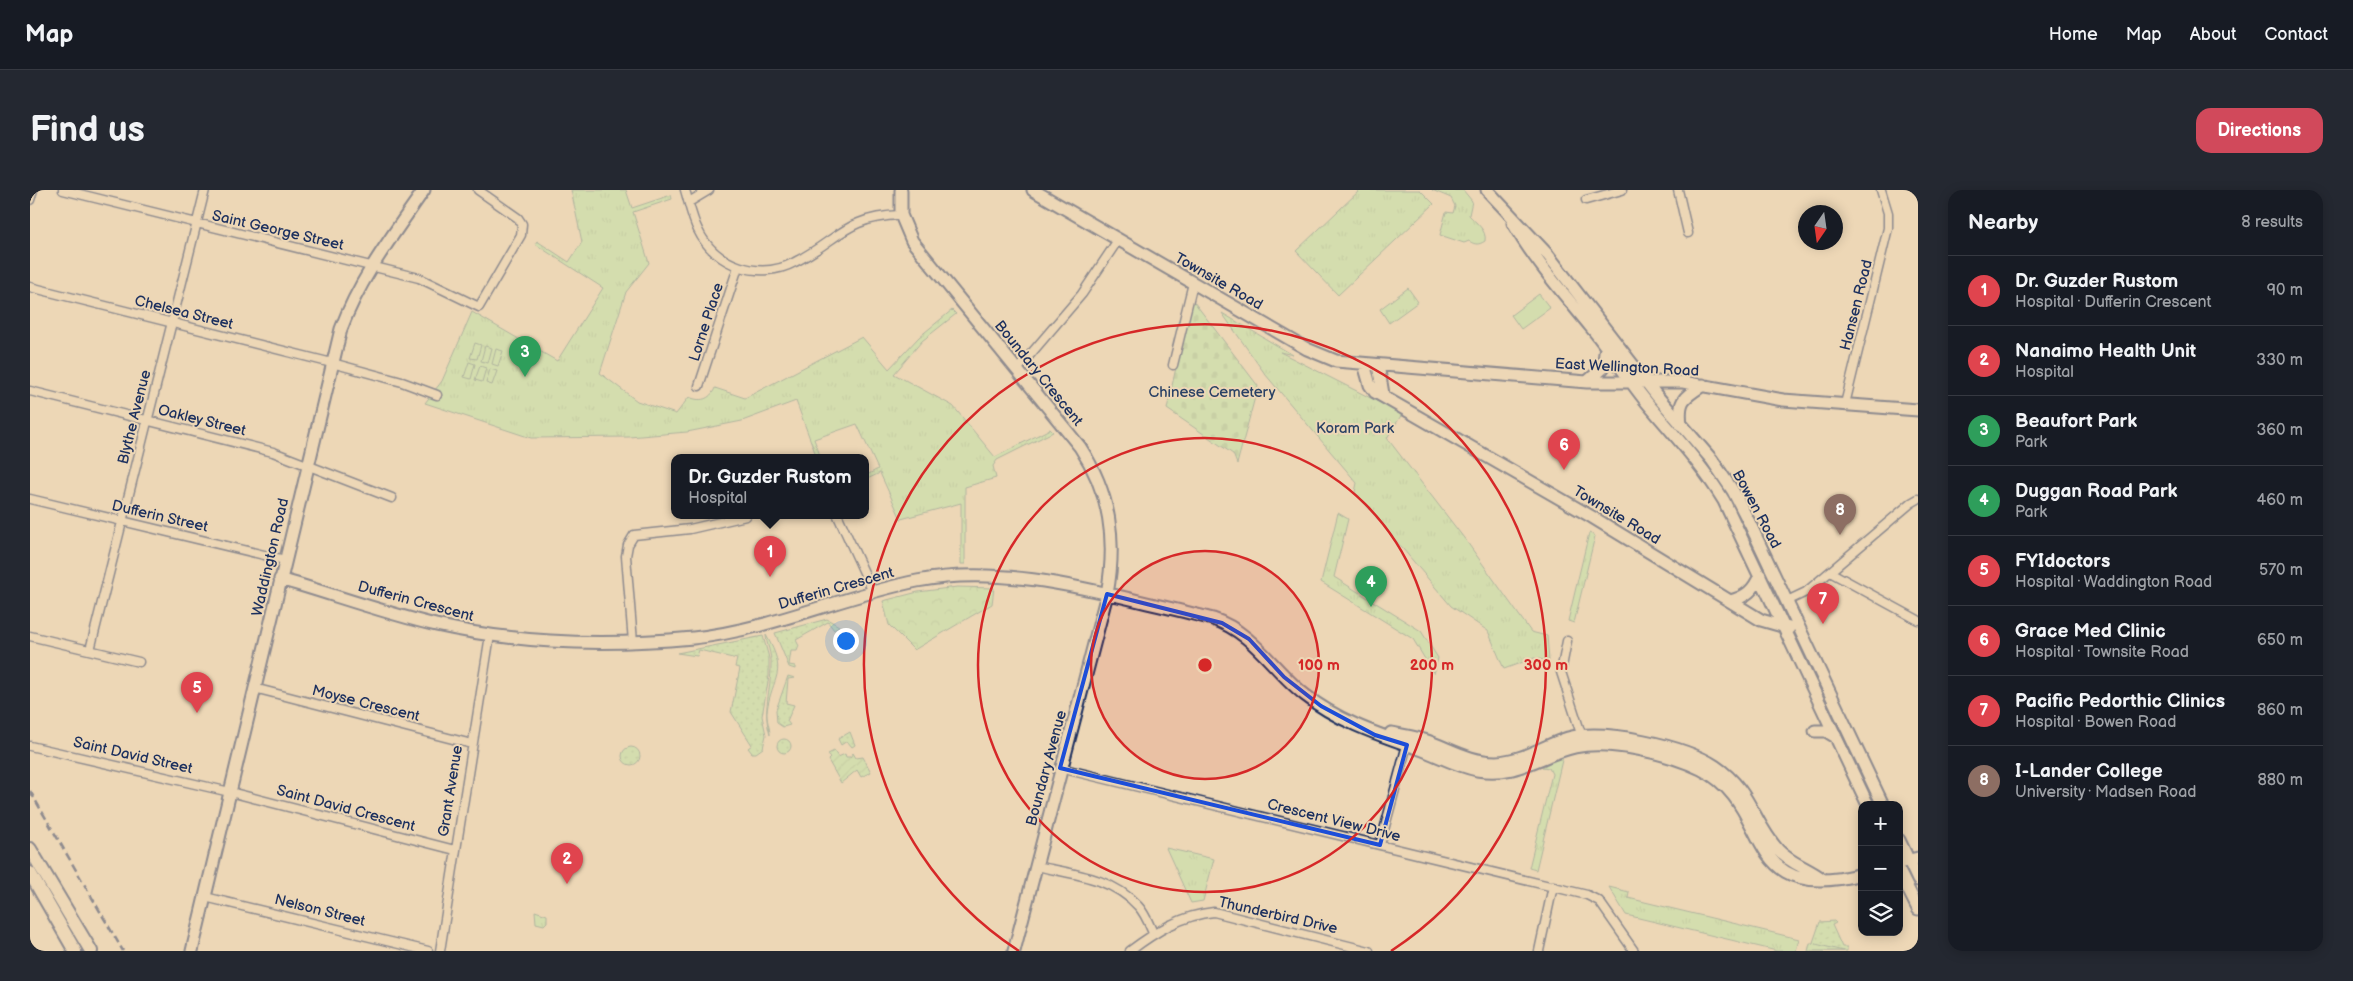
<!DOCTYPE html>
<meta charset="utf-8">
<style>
body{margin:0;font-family:"Balsamiq Sans",sans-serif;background:#242831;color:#f1f3f6}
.controls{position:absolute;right:15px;bottom:15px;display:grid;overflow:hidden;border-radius:10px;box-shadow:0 2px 12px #0003}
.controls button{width:45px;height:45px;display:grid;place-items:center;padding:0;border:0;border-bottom:1px solid #363941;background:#171b24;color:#f1f3f6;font:25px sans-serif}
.compass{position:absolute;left:1768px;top:15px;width:45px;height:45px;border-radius:50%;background:#171b24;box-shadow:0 2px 12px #0003;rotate:193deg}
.you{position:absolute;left:815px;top:450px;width:18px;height:18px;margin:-12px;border:4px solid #fff;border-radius:50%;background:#1a73e8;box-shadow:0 0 0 8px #1a73e833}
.badge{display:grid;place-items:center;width:32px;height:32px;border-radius:50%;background:#d1495b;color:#fff;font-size:16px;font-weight:700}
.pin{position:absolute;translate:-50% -41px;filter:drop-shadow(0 1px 2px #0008)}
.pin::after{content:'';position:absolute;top:26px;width:18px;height:15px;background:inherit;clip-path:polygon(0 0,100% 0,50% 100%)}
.popup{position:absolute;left:641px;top:264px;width:198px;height:65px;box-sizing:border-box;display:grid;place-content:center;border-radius:10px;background:#171b24;filter:drop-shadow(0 1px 4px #0005);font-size:16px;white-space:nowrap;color:#9ea1a6}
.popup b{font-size:19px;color:#f1f3f6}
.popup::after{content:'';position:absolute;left:50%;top:100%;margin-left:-10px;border:10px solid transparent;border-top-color:#171b24}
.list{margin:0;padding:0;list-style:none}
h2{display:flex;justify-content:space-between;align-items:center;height:65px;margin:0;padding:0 20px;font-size:21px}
h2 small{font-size:16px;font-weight:400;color:#9ea1a6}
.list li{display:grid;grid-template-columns:32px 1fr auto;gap:15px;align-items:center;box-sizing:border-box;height:70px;padding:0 20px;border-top:1px solid #363941}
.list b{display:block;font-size:19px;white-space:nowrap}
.list p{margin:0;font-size:16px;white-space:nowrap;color:#9ea1a6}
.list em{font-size:16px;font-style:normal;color:#9ea1a6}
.icon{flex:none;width:28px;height:28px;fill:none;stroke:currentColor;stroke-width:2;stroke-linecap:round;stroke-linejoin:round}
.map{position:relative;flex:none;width:1888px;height:761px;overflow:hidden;border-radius:15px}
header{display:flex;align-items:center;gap:30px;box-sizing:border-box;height:70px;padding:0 25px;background:#171b24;border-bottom:1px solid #363941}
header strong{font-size:24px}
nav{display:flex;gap:28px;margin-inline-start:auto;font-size:18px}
.intro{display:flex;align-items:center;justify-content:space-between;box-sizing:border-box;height:120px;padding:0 30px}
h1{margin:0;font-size:35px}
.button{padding:12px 22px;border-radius:15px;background:#d1495b;color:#fff;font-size:18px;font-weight:700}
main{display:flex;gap:30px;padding:0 30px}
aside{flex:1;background:#171b24;border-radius:15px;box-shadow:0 2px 12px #0003}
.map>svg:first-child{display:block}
.grass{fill:url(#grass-dots);stroke:#688a82}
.forest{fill:url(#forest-crowns);stroke:#688a82}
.cemetery{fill:url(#cemetery-stones);stroke:#688a82}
.park{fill:url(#park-tufts);stroke:#688a82}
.garden{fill:url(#garden-furrows);stroke:#688a82}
.pitch{fill:#b6e5a5;stroke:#688a82}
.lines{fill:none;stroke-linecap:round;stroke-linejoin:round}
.street-casing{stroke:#1b2f5e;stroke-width:11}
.secondary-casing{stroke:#1b2f5e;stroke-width:15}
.primary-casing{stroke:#1b2f5e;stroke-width:16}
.street{stroke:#edd7b6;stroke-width:8}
.secondary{stroke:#edd7b6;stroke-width:11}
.primary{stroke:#edd7b6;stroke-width:12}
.rail{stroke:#1b2f5e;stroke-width:2.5;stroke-dasharray:8 4;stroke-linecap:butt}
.marked{fill:none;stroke:#1d4ed8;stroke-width:4;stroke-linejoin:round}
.ring{fill:none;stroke:#d62828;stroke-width:2.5}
.labels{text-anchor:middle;stroke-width:4;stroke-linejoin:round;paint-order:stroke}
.street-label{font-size:15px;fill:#1b2f5e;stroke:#edd7b6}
.park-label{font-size:15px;fill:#2a4165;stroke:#edd7b6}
.centre{fill:#d62828;stroke:#edd7b6;stroke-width:2.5}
.ring-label{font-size:15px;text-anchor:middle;font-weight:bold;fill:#d62828;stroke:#edd7b6;stroke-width:4;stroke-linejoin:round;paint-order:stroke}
</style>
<header>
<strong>Map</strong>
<nav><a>Home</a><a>Map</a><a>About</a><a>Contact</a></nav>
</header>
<div class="intro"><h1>Find us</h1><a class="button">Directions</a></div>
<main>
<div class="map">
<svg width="1888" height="761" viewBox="0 0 1888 761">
<defs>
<pattern id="grass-dots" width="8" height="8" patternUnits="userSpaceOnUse" patternTransform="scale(1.25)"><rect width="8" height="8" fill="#b6e5a5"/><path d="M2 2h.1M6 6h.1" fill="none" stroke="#9cc590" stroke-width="1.8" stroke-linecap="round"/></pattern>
<pattern id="forest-crowns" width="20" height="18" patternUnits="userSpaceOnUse" patternTransform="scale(1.25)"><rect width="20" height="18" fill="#b6e5a5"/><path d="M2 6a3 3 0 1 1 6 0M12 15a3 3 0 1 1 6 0" fill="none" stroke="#9cc590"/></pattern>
<pattern id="cemetery-stones" width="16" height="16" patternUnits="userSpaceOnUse" patternTransform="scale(1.25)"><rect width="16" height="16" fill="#b6e5a5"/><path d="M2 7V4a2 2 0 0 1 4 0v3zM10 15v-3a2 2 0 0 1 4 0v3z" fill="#9cc590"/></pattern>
<pattern id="park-tufts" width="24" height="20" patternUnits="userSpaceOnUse" patternTransform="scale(1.25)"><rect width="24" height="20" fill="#b6e5a5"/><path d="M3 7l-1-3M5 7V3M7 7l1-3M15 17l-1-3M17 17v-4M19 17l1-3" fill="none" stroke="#9cc590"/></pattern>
<pattern id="garden-furrows" width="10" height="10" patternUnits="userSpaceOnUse" patternTransform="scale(1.25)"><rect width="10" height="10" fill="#b6e5a5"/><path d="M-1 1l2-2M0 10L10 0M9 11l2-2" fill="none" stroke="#9cc590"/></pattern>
</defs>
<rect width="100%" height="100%" fill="#edd7b6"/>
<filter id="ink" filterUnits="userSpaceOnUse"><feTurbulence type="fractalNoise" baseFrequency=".02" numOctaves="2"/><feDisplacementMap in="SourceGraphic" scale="10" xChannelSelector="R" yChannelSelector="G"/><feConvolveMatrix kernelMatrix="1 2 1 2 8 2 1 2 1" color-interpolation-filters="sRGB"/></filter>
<g filter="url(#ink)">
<path class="grass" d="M797 429 809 436 804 440 798 432 766 450 769 456 767 461H761L759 475 765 476V479L759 477 745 443Z
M736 445C759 485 742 485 737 521 736 530 740 537 740 545 732 519 741 502 741 475 742 464 736 453 736 445Z
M733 446 739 468V486L732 526 736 545 733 558 726 563H722L718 558 722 555 701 522 710 478 705 477 707 469 669 460 667 466 647 463Z
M758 486 765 488 758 489 756 513 764 515 757 531 760 535 753 537 747 533 746 520Z
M820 542 825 555 822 557 817 551 811 555 808 549Z
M747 556a7 7 0 1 1 14 0a7 7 0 1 1-14 0Z
M592 566a9 9 0 1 1 18 0a9 9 0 1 1-18 0Z
M1804 731 1806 733 1802 735 1812 757H1817V761H1780L1790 732Z"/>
<path class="forest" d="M927 397 964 398 962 414 884 460 859 435 853 411 888 402Z"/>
<path class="cemetery" d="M1161 108 1228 196 1207 274 1203 264 1137 219Z"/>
<path class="park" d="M541 0H596L602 18 641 5 642 9 603 22 619 73 596 102 570 183 607 211 646 224 659 207C670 212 680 210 685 198L715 208 832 147 859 179 889 147 922 120 926 124 892 151 864 184 923 216 965 267 1020 239 1023 242 967 270 963 276 966 288 935 297V374H931V313L871 329 850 283 835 290V286L848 279 827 234 784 249 791 268H787L766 211 712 231 657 242 599 247 501 248 395 213 412 191 442 122 527 171 573 98 505 54 507 51 539 72 552 52Z
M1330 0H1390L1404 14 1308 105 1266 61Z
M1402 0H1433L1442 11 1439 25C1446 33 1457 40 1455 51 1449 55 1445 55 1439 51L1434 53 1410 45 1416 22 1423 23 1425 16 1421 8Z
M1378 98 1388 112 1359 133 1350 119Z
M1192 123 1263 165 1250 162 1372 224 1357 248 1437 352 1501 442 1517 446 1519 471 1504 468 1474 479 1458 441 1421 416 1325 302 1327 293 1235 184Z
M1308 323 1318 329 1304 387 1391 441 1408 468 1404 484 1383 449 1291 392Z
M1559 343 1565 346 1544 433 1538 431Z
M1533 566 1506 680 1499 678 1522 584 1519 578 1512 577Z
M1136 658 1184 669 1173 711 1161 713Z
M1579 697 1599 702 1598 708 1769 749 1766 761H1747L1596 725Z
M505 721 517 725V732L514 735 506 733Z
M1780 753H1782L1813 761H1778Z"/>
<path class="garden" d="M804 561 808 567 815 564 816 567H820L823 563 826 568 833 567 841 582 831 587 827 580 811 593 798 570 800 568 798 564Z"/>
<path class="pitch" d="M1509 104 1520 118 1491 139 1481 125Z
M445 153 451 155 447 169 440 168Z
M455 156 462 158 458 173 451 171Z
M466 159 473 161 468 176 462 174Z
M439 172 445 174 441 189 434 187Z
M450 176 456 178 452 192 445 190Z
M460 179 467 181 462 195 456 193Z"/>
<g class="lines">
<defs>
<path id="street" d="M33 0 389 88 449 117 491 45 492 34 488 28 448 0
M655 0C659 13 662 28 668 40 685 76 730 91 765 72 810 49 815 27 871 25
M1648 0 1658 43
M0 10 3 0
M1556 10 1592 0
M659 12 679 0
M0 97 302 173 372 192 407 205
M1143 175 1163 93
M987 180 1052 104 1088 50
M669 196 708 77
M0 201 243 262 362 308
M1815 214 1858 38V23L1851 0
M0 309 255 370
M808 326 843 402
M1800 382 1888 430
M1757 411 1776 402 1881 313 1888 309
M0 446 109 472
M1537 451 1531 482 1553 550
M603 452 596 366 598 355 604 345 660 339 716 326
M60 460 175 0
M224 498 442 554
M0 556 200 602 425 660
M1030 578 1557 705 1569 711 1604 761
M1350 655 1378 551
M1006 676C1042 684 1082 687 1108 716 1115 723 1119 734 1123 743
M175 707 398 761
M410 761 460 445
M1100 761C1125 742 1152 725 1184 722L1339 761
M1509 761 1523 696"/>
<path id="secondary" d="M871 0V25L882 51 1050 257C1080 303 1087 350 1077 404L984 761
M1003 0 1277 159 1306 171 1557 192H1653L1753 210 1888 220
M1457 0 1518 65 1627 206 1682 270 1703 301 1720 334 1853 615
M1483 33C1504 70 1533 103 1560 136 1581 161 1598 190 1619 215 1645 246 1673 276 1694 311L1838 615
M1334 174 1340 195 1345 202 1562 327 1731 430 1759 438
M1348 175 1353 204
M1557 192 1573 178 1576 156
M1651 235C1648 210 1653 208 1673 195
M250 389C302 404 354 423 406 435 490 454 578 456 663 448 740 440 812 406 887 391 962 376 1044 395 1117 413 1139 418 1161 423 1183 429 1223 442 1243 480 1275 505 1309 532 1350 545 1390 559 1409 566 1427 576 1447 580 1488 587 1509 565 1545 557 1579 549 1640 564 1671 579 1746 616 1708 716 1832 684
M1700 411C1716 407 1724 400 1730 385
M1785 541H1796L1806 547
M1361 543C1372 545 1383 547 1394 550 1419 558 1439 572 1466 572 1493 571 1513 556 1538 548 1574 538 1654 556 1685 576 1721 600 1722 631 1748 660 1761 674 1778 678 1792 689
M1869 650 1888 690
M1869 673 1888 668
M1869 681 1888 719
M162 761 311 139C330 88 363 45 394 0"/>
<path id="primary" d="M0 659 61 761
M0 683 45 761"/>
</defs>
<use href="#street" class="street-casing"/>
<use href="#secondary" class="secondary-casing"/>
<use href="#primary" class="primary-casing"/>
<use href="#street" class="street"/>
<use href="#secondary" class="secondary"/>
<use href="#primary" class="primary"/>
<path class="rail" d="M0 601 93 761"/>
</g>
</g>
<path d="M0 0H1888V761H0ZM1077 404 1192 433 1219 449 1254 487 1291 516 1345 545 1377 555 1350 655 1030 578Z" fill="#edd7b6" fill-opacity=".55" fill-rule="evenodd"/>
<path class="marked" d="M1077 404 1192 433 1219 449 1254 487 1291 516 1345 545 1377 555 1350 655 1030 578Z"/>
<circle cx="1175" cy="475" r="114" fill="#d62828" fill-opacity=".12"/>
<g class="ring">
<circle cx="1175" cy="475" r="114"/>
<circle cx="1175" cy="475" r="227"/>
<path d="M989 761A341 341 0 1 1 1361 761"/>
</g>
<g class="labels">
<g class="street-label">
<text transform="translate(248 40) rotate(13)" y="5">Saint George Street</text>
<text transform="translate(1189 91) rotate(30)" y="5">Townsite Road</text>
<text transform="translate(1826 115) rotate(-76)" y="5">Hansen Road</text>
<text transform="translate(154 122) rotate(14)" y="5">Chelsea Street</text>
<text transform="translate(676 132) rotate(-72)" y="5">Lorne Place</text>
<text transform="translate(1597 177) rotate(3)" y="5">East Wellington Road</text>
<text transform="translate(1009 183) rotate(51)" y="5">Boundary Crescent</text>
<text transform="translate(104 227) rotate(-76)" y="5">Blythe Avenue</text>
<text transform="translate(172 230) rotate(14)" y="5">Oakley Street</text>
<text transform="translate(1727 319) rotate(62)" y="5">Bowen Road</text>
<text transform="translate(1587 325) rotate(31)" y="5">Townsite Road</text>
<text transform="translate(130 326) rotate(13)" y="5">Dufferin Street</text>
<text transform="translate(240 367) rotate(-77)" y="5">Waddington Road</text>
<text transform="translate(806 398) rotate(-16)" y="5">Dufferin Crescent</text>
<text transform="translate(386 411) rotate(15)" y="5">Dufferin Crescent</text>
<text transform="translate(336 513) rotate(14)" y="5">Moyse Crescent</text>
<text transform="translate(103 565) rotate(13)" y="5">Saint David Street</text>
<text transform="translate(1016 578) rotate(-75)" y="5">Boundary Avenue</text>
<text transform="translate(420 601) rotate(-81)" y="5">Grant Avenue</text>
<text transform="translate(316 618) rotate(15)" y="5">Saint David Crescent</text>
<text transform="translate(1304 630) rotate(14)" y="5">Crescent View Drive</text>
<text transform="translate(290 720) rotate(14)" y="5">Nelson Street</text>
<text transform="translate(1248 725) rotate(13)" y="5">Thunderbird Drive</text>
</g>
<g class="park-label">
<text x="1182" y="207">Chinese Cemetery</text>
<text x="1325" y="243">Koram Park</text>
</g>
</g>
<circle cx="1175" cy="475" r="8" class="centre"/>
<g class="ring-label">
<text x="1289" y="480">100 m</text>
<text x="1402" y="480">200 m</text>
<text x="1516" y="480">300 m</text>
</g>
</svg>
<div class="controls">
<button>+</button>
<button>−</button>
<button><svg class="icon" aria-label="layers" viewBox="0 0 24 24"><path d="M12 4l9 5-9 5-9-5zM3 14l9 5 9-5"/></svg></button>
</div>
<svg class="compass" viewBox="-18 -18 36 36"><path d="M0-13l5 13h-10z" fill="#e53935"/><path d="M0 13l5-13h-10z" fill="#9ea1a6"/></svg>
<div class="you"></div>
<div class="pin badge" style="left:740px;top:387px;background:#e0444e">1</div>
<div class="popup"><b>Dr. Guzder Rustom</b>Hospital</div>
<div class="pin badge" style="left:537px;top:694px;background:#e0444e">2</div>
<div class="pin badge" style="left:495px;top:187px;background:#2e9e5b">3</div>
<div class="pin badge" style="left:1341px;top:417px;background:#2e9e5b">4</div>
<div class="pin badge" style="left:167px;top:523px;background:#e0444e">5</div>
<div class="pin badge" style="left:1534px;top:280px;background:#e0444e">6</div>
<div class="pin badge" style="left:1793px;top:434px;background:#e0444e">7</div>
<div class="pin badge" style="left:1810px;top:345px;background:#8d6e63">8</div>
</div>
<aside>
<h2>Nearby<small>8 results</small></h2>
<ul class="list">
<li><span class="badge" style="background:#e0444e">1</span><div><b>Dr. Guzder Rustom</b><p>Hospital · Dufferin Crescent</p></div><em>90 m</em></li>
<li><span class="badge" style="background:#e0444e">2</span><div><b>Nanaimo Health Unit</b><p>Hospital</p></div><em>330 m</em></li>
<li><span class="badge" style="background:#2e9e5b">3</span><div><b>Beaufort Park</b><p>Park</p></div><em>360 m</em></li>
<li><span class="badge" style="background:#2e9e5b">4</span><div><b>Duggan Road Park</b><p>Park</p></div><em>460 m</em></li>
<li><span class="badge" style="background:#e0444e">5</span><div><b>FYIdoctors</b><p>Hospital · Waddington Road</p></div><em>570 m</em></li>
<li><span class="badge" style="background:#e0444e">6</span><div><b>Grace Med Clinic</b><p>Hospital · Townsite Road</p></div><em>650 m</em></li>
<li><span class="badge" style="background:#e0444e">7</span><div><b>Pacific Pedorthic Clinics</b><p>Hospital · Bowen Road</p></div><em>860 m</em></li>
<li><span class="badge" style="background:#8d6e63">8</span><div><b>I-Lander College</b><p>University · Madsen Road</p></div><em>880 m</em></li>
</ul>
</aside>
</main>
